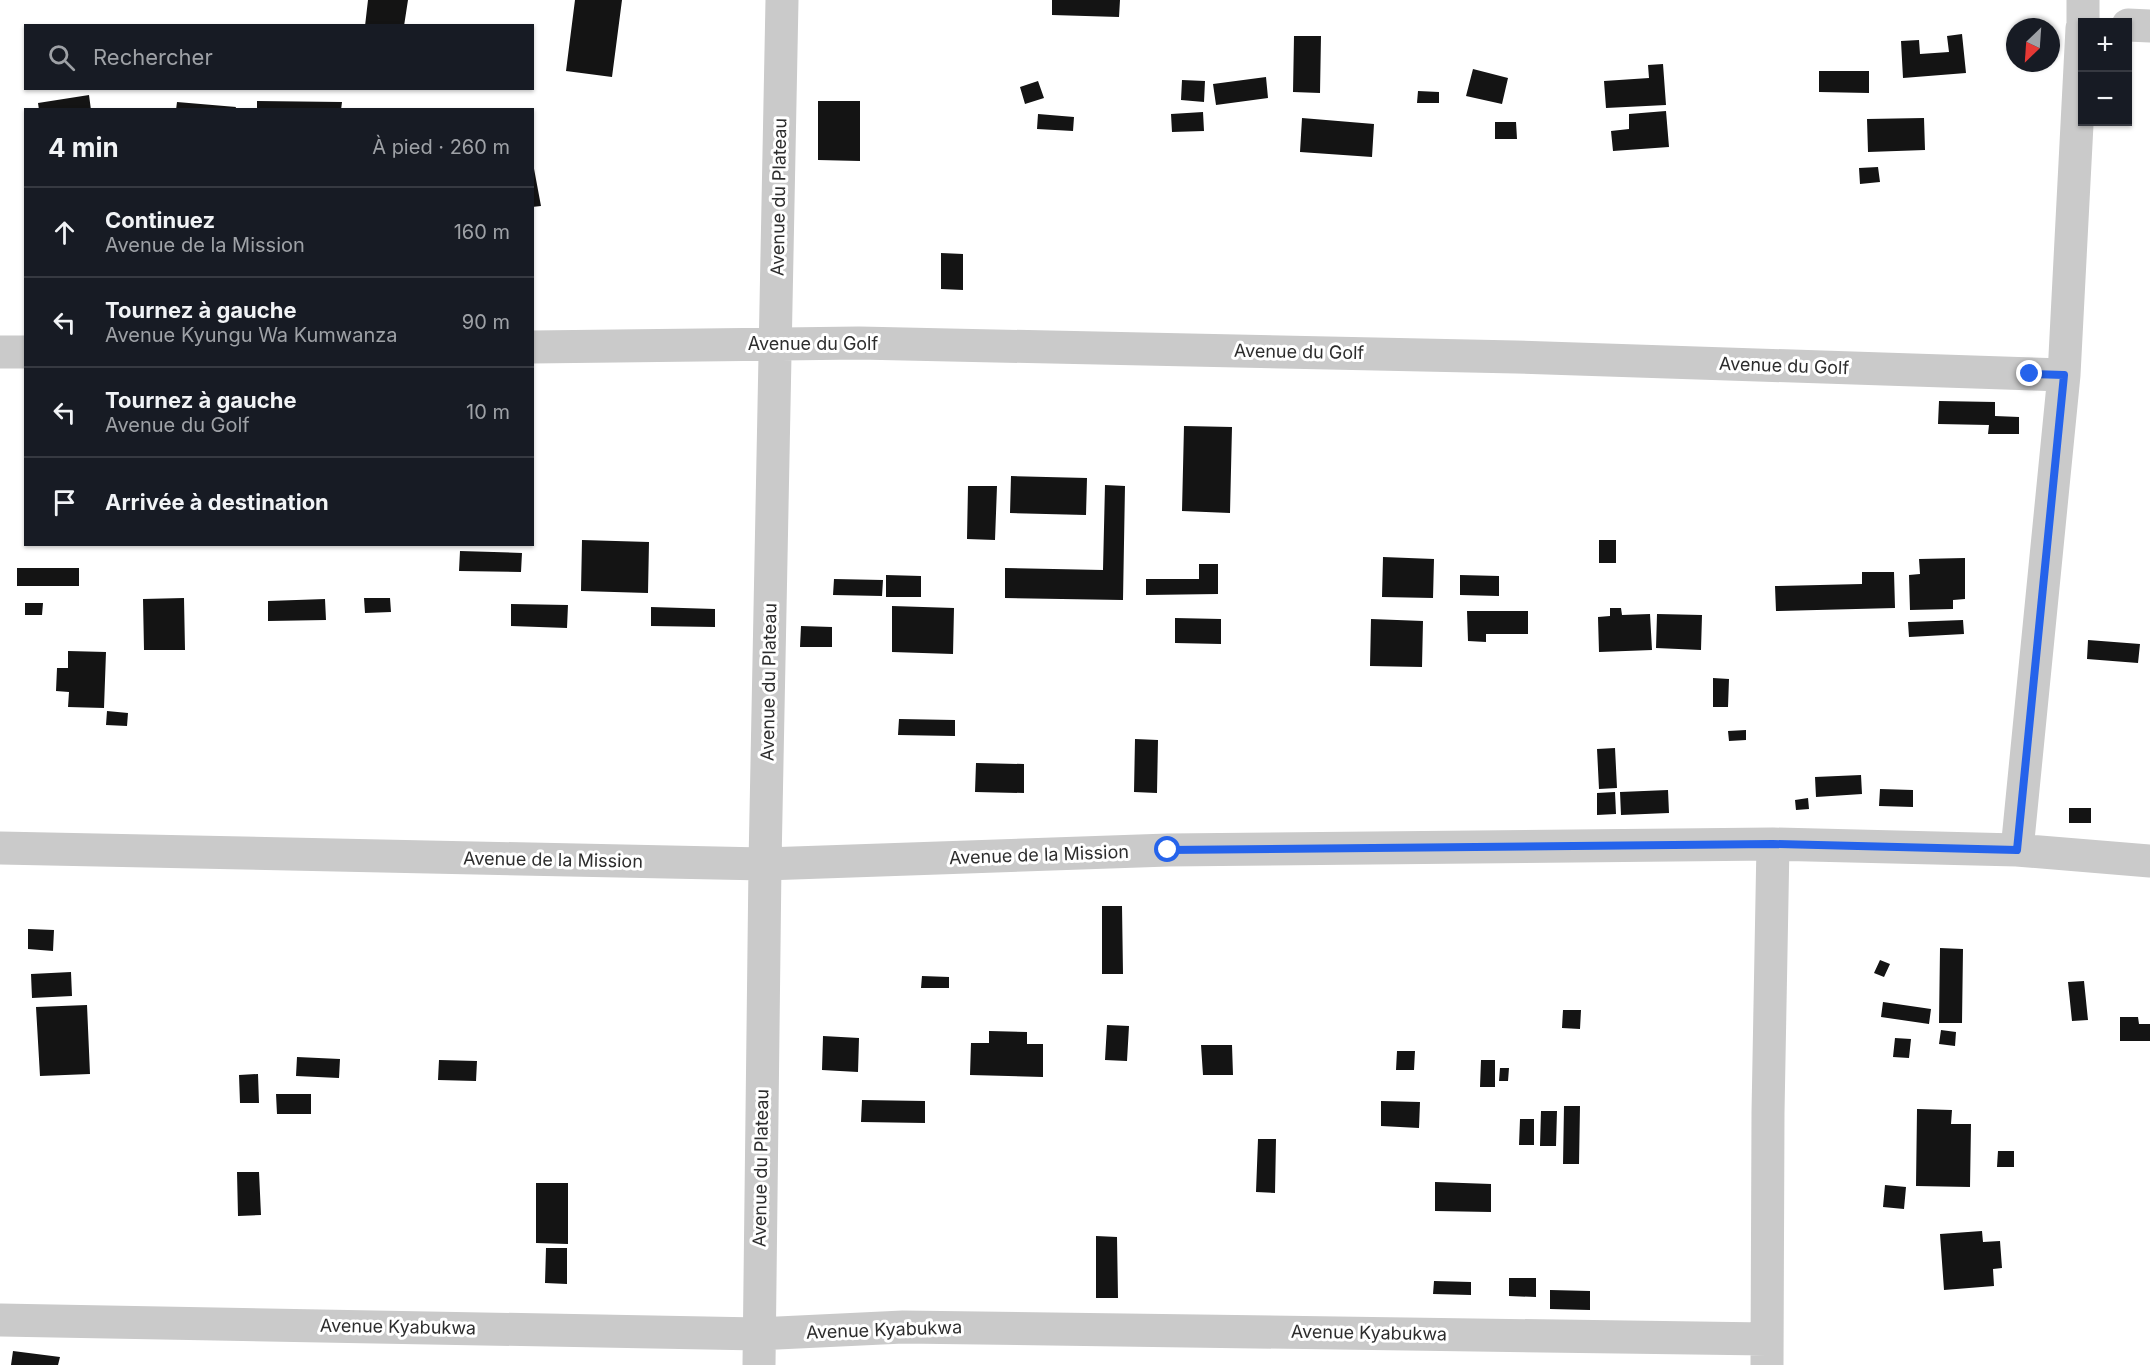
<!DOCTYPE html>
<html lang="fr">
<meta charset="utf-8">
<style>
body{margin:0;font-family:Inter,sans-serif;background:#242831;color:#f1f3f6}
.controls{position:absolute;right:18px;top:18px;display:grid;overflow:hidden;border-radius:0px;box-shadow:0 2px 4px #0004}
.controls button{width:54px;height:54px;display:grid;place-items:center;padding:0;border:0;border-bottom:2px solid #363941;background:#171b24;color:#f1f3f6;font:30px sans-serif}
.compass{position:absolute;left:2006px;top:18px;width:54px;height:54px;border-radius:50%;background:#171b24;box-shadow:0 2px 4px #0004;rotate:205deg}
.stop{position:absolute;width:18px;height:18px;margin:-14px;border:4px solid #2563eb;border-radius:50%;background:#fff}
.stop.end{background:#2563eb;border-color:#fff;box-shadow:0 2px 6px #0008}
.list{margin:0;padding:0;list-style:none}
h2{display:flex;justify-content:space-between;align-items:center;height:78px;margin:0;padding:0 24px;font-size:26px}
h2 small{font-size:20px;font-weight:400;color:#9ea1a6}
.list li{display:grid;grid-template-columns:39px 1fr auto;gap:18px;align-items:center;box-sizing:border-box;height:90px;padding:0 24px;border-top:2px solid #363941}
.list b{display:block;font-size:22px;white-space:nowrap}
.list p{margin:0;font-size:20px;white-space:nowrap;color:#9ea1a6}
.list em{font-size:20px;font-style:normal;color:#9ea1a6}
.icon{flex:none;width:33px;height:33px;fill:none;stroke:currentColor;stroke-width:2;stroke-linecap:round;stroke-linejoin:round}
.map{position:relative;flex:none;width:2150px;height:1365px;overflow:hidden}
.search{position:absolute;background:#171b24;box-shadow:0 2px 4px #0004;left:24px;top:24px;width:510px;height:66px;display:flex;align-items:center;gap:15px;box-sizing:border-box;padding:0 21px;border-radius:0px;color:#9ea1a6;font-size:22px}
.panel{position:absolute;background:#171b24;box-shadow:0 2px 4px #0004;left:24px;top:108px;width:510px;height:438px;border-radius:0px}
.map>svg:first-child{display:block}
.building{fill:#141414}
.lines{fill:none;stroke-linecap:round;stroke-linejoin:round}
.street{stroke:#cacaca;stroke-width:33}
.route{stroke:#2563eb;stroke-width:8}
.labels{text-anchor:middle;stroke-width:6;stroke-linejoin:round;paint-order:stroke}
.street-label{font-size:18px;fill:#2d2d2d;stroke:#fff}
</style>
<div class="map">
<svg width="2150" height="1365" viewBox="0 0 2150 1365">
<rect width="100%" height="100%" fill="#fff"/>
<path class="building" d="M368 0H408L404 26H365Z
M575 0H622L612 77 566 71Z
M1052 0H1120L1119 17 1052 15Z
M1962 34 1966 73 1903 78 1901 41 1919 40 1920 54 1949 52 1947 36Z
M1294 36H1321L1320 93 1293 92Z
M1663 64 1666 105 1606 108 1604 81 1649 78 1648 65Z
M1473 69 1508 78 1502 104 1466 96Z
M1819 71H1869V93L1819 92Z
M1266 77 1268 98 1216 105 1213 84Z
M1182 80 1205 81 1204 102 1181 100Z
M1038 81 1044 98 1025 104 1020 87Z
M1418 91 1439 92V103H1417Z
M89 95 91 110H39L38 103Z
M257 101 342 102 341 110H257Z
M818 101H860V161L818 160Z
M177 102 236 107 235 110H176Z
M1666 111 1669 147 1613 151 1611 131 1629 129V114Z
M1203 112 1204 131 1172 132 1171 114Z
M1038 114 1074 117 1073 131 1037 129Z
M1302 118 1374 124 1372 157 1300 152Z
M1924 118 1925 150 1868 152 1867 119Z
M1495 122H1516L1517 139H1495Z
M532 158 541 206 532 207Z
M1878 167 1880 182 1860 184 1859 168Z
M941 253 963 254V290L941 289Z
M1939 401 1995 402V416L2019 417V434H1988L1989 425 1938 424Z
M1184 426 1232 427 1230 513 1182 511Z
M1011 476 1087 478 1086 515 1010 513Z
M1105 485 1125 486 1123 600 1005 598V568L1103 570Z
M968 486H997L995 540 967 539Z
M582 540 649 542 648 593 581 591Z
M1599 540H1616V563H1599Z
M460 551 522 553 521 572 459 571Z
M1383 557 1434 559 1433 598 1382 597Z
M1965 558V599L1953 600V609L1910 610 1909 575 1920 574 1919 559Z
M1199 564H1218V594L1146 595V579H1199Z
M17 568H79V586H17Z
M1862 572H1894L1895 608 1776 611 1775 586 1862 584Z
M886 575 921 576V597H886Z
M1460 575 1499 576V596L1460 595Z
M834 579 883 580 882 596 833 595Z
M184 598 185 650H144L143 599Z
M364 598H390L391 612 365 613Z
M325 599 326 620 268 621V601Z
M25 603H43L42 615H25Z
M511 604 568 605 567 628 511 626Z
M892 606 954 608 953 654 892 652Z
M651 607 715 609V627L651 626Z
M1610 608H1621L1622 615 1650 614 1652 650 1599 652 1598 617 1610 616Z
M1467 611H1528V634H1486V642L1468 641Z
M1657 614 1702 615 1701 650 1656 648Z
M1175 618 1221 619V644L1175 643Z
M1371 619 1423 621 1422 667 1370 666Z
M1963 620 1964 634 1909 637 1908 622Z
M801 626 832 627V647H800Z
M2088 640 2140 644 2138 663 2087 659Z
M68 651 106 652 104 708 68 707 69 692 56 691 57 668H68Z
M1713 678 1729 679 1728 707H1713Z
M107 711 128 713 127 726 106 725Z
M899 719 955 720V736L898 735Z
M1746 730V740L1729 741 1728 731Z
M1135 739 1158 740 1157 793 1134 792Z
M1615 748 1617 788 1599 789 1597 749Z
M976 763 1024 764V793L975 792Z
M1861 775 1862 794 1816 797 1815 777Z
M1880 789 1913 790V807L1879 806Z
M1668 790 1669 813 1621 815 1620 792Z
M1615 792 1616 814 1597 815V793Z
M1808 798 1809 809 1796 810 1795 800Z
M2069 808H2091V823H2069Z
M1102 906H1122L1123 974H1102Z
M28 929 54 930 53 951 28 949Z
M1940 948 1963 949 1962 1023H1939Z
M1880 960 1890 964 1884 977 1874 973Z
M71 972 72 996 32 998 31 974Z
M922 976 949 977V988H921Z
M2084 981 2088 1020 2072 1021 2068 982Z
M1883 1002 1931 1009 1929 1024 1881 1017Z
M87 1005 90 1074 40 1076 36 1007Z
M1563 1010H1581L1580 1029 1562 1028Z
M2120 1017H2138L2139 1024H2150V1041H2120Z
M1107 1025 1129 1026 1127 1061 1105 1060Z
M1941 1030 1956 1032 1955 1046 1939 1044Z
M989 1031 1027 1032V1044H1043V1077L970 1075 971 1043H989Z
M823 1036 859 1038 858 1072 822 1070Z
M1895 1038 1911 1039 1909 1058 1893 1057Z
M1201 1045H1232L1233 1075H1203Z
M1397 1051H1415L1414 1070H1396Z
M297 1057 340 1059 339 1078 296 1076Z
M439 1060 477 1061 476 1081 438 1080Z
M1481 1060H1495V1087H1480Z
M1500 1068H1509L1508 1081H1499Z
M258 1074 259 1103H240L239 1075Z
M276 1094H311V1114H277Z
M862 1100 925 1101V1123L861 1122Z
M1381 1101 1420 1102 1419 1128 1381 1126Z
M1564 1106H1580L1579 1164H1563Z
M1917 1109 1952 1110 1951 1124H1971L1970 1187 1916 1186Z
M1541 1111H1557L1556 1146H1540Z
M1520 1119H1534V1145H1519Z
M1258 1139H1276L1275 1193 1256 1192Z
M1998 1151H2014V1167H1997Z
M237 1172H259L261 1215 238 1216Z
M1435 1182 1491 1184V1212L1435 1211Z
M536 1183H568V1244L536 1243Z
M1885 1185 1906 1187 1904 1209 1883 1207Z
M1982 1231 1983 1242 2000 1241 2002 1268 1993 1269 1994 1286 1944 1290 1940 1234Z
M1096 1236 1117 1237 1118 1298H1096Z
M546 1248H567V1284L545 1283Z
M1509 1278H1536V1297L1509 1296Z
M1434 1281 1471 1282V1295L1433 1294Z
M1550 1290 1590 1291V1310L1550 1309Z
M13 1351 60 1357 58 1365H11Z"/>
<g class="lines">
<path class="street" d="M2083 22V0
M2128 25 2150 26
M532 347 859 343 1516 357 2064 375
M0 352H26
M0 848 765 864 1168 850 1773 844 2017 850 2150 861
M2017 850 2064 375 2082 28
M0 1320 759 1334 903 1327 1767 1339
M759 1365 765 864 782 0
M1767 1365 1768 1113 1773 844"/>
</g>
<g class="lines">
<path class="route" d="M1168 850 1773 844 2017 850 2064 375 2030 374"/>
</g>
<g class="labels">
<g class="street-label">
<text transform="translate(779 197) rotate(-89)" y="6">Avenue du Plateau</text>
<text x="813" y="350">Avenue du Golf</text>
<text transform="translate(1299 352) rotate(1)" y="6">Avenue du Golf</text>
<text transform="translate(1784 366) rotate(2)" y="6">Avenue du Golf</text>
<text transform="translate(769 682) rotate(-89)" y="6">Avenue du Plateau</text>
<text transform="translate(1039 855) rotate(-2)" y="6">Avenue de la Mission</text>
<text transform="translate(553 860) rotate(1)" y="6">Avenue de la Mission</text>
<text transform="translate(761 1168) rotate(-89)" y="6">Avenue du Plateau</text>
<text transform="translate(398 1327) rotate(1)" y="6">Avenue Kyabukwa</text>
<text transform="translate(884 1330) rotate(-2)" y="6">Avenue Kyabukwa</text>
<text transform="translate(1369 1333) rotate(1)" y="6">Avenue Kyabukwa</text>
</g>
</g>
</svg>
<div class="controls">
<button>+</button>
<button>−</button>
</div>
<svg class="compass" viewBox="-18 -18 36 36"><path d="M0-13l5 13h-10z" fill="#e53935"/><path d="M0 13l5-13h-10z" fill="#9ea1a6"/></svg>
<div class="stop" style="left:1168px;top:850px"></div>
<div class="stop end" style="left:2030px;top:374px"></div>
<div class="search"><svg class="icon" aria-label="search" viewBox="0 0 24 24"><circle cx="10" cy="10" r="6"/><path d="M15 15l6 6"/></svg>Rechercher</div>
<section class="panel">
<h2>4 min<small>À pied · 260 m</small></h2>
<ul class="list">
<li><svg class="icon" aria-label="ahead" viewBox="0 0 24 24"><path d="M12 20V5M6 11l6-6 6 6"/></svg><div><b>Continuez</b><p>Avenue de la Mission</p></div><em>160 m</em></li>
<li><svg class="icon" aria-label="left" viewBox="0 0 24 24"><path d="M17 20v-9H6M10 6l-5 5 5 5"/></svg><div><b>Tournez à gauche</b><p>Avenue Kyungu Wa Kumwanza</p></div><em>90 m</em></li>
<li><svg class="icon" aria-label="left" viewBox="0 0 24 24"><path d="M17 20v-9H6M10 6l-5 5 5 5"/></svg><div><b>Tournez à gauche</b><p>Avenue du Golf</p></div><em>10 m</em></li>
<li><svg class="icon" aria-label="arrive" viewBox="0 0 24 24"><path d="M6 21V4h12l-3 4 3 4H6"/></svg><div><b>Arrivée à destination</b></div></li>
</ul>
</section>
</div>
